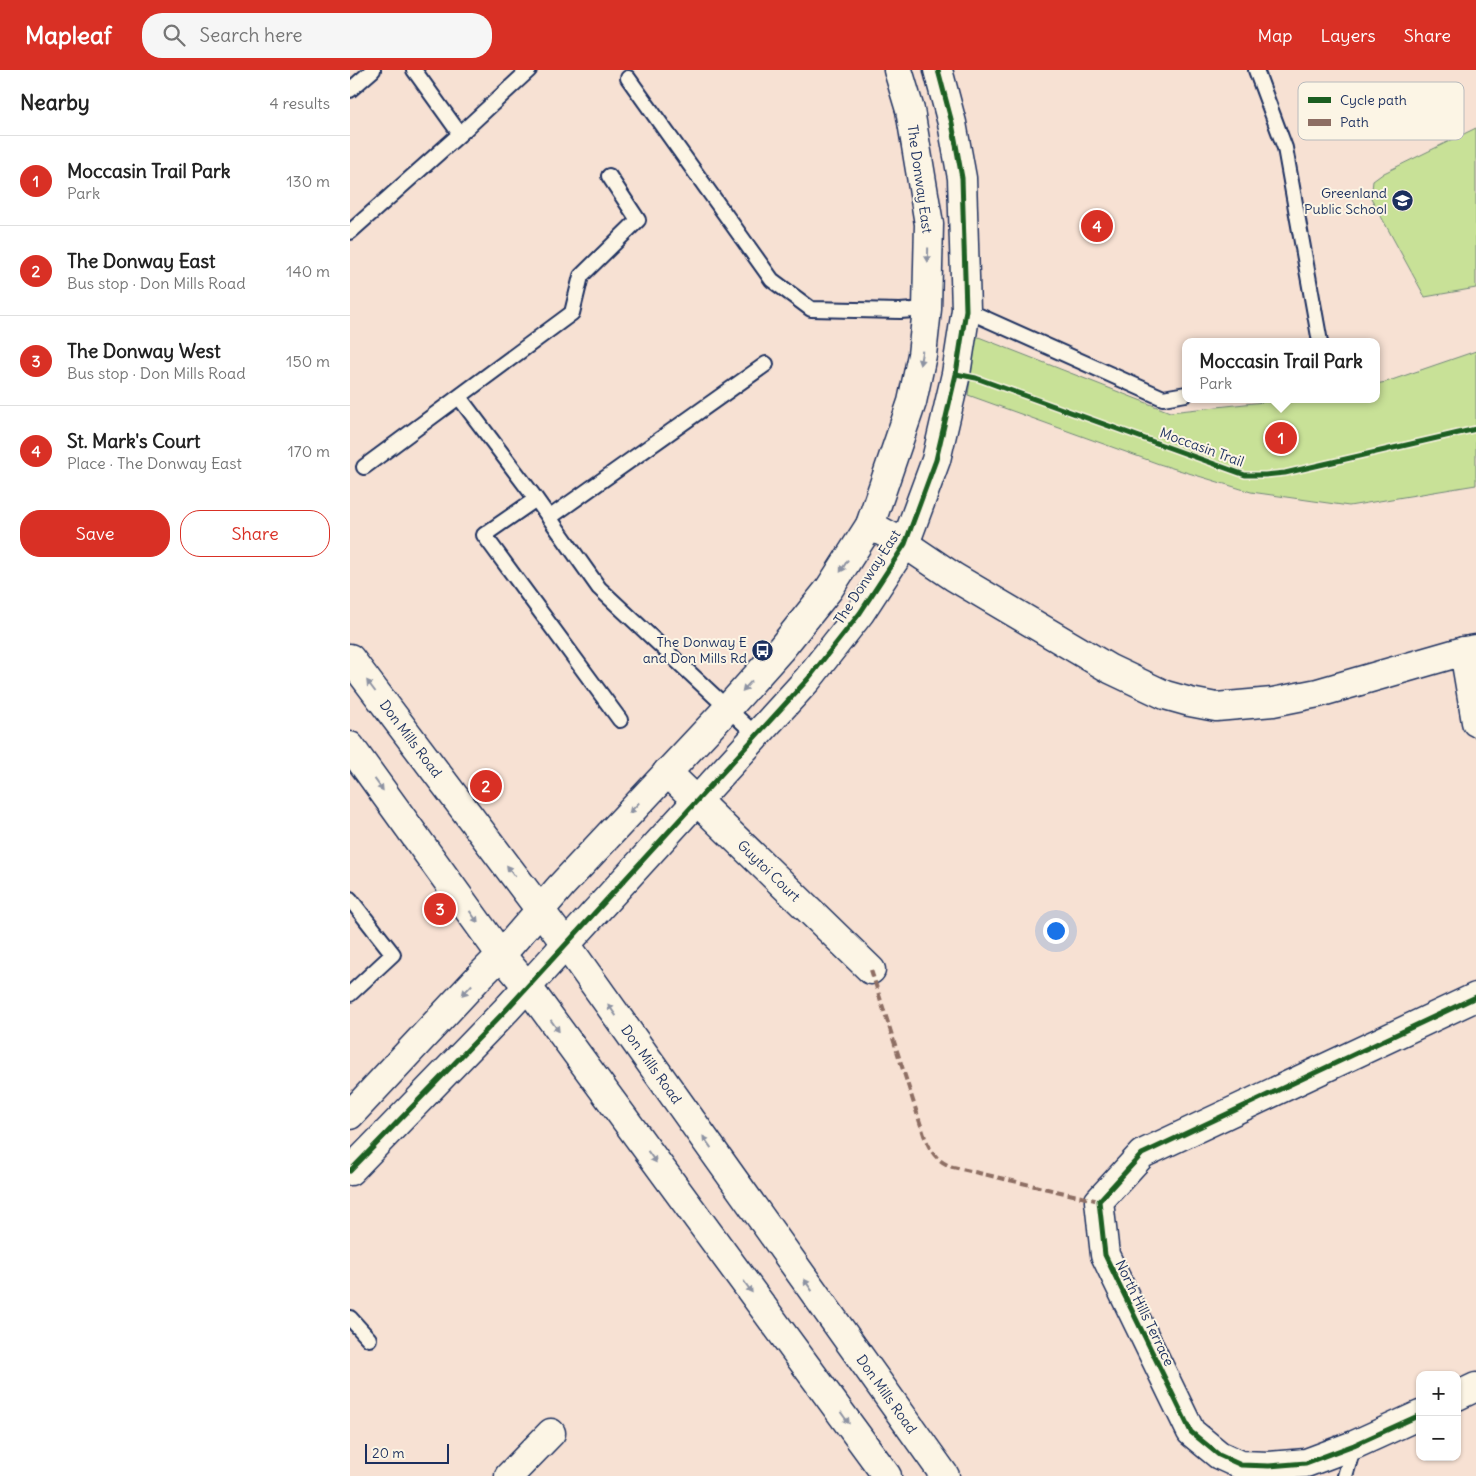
<!DOCTYPE html>
<meta charset="utf-8">
<style>
body{margin:0;font-family:Delius,sans-serif;background:#f6f6f6;color:#222}
.controls{position:absolute;right:15px;bottom:15px;display:grid;overflow:hidden;border-radius:10px;box-shadow:0 1px 4px #0004}
.controls button{width:45px;height:45px;display:grid;place-items:center;padding:0;border:0;border-bottom:1px solid #e0e0e0;background:#fff;color:#222;font:25px sans-serif}
.scale{position:absolute;left:15px;bottom:12px;width:84px;box-sizing:border-box;padding-left:5px;border:2px solid #1b2f5e;border-top:0;font-size:14px;line-height:18px;white-space:nowrap;color:#1b2f5e;-webkit-text-stroke:4px #fcf5e5;paint-order:stroke}
.you{position:absolute;left:705px;top:860px;width:18px;height:18px;margin:-12px;border:4px solid #fff;border-radius:50%;background:#1a73e8;box-shadow:0 0 0 8px #1a73e833}
.badge{display:grid;place-items:center;width:32px;height:32px;border-radius:50%;background:#d93025;color:#fff;font-size:16px;font-weight:700}
.pin{position:absolute;translate:-50% -50%;border:2px solid #fff;box-shadow:0 1px 5px #0006}
.popup{position:absolute;left:832px;top:268px;width:198px;height:65px;box-sizing:border-box;display:grid;place-content:center;border-radius:10px;background:#fff;filter:drop-shadow(0 1px 4px #0005);font-size:16px;white-space:nowrap;color:#767676}
.popup b{font-size:19px;color:#222}
.popup::after{content:'';position:absolute;left:50%;top:100%;margin-left:-10px;border:10px solid transparent;border-top-color:#fff}
.list{margin:0;padding:0;list-style:none}
h2{display:flex;justify-content:space-between;align-items:center;height:65px;margin:0;padding:0 20px;font-size:21px}
h2 small{font-size:16px;font-weight:400;color:#767676}
.list li{display:grid;grid-template-columns:32px 1fr auto;gap:15px;align-items:center;box-sizing:border-box;height:90px;padding:0 20px;border-top:1px solid #e0e0e0}
.list b{display:block;font-size:19px;white-space:nowrap}
.list p{margin:0;font-size:16px;white-space:nowrap;color:#767676}
.list em{font-size:16px;font-style:normal;color:#767676}
.actions{display:flex;gap:10px;padding:15px 20px}
.actions a{flex:1;padding:11px 0;border:1px solid #d93025;border-radius:20px;text-align:center;font-size:18px;color:#d93025}
.actions .main{background:#d93025;color:#fff}
.icon{flex:none;width:28px;height:28px;fill:none;stroke:currentColor;stroke-width:2;stroke-linecap:round;stroke-linejoin:round}
.map{position:relative;flex:none;width:1126px;height:1406px;overflow:hidden}
header{display:flex;align-items:center;gap:30px;box-sizing:border-box;height:70px;padding:0 25px;background:#d93025;color:#fff}
header strong{font-size:24px}
nav{display:flex;gap:28px;margin-inline-start:auto;font-size:18px}
.search{width:350px;height:45px;background:#f6f6f6;display:flex;align-items:center;gap:12px;box-sizing:border-box;padding:0 18px;border-radius:20px;color:#767676;font-size:19px}
main{display:flex}
aside{flex:1;background:#fff}
.map>svg:first-child{display:block}
.green{fill:#c8e197;stroke:#72887a}
.lines{fill:none;stroke-linecap:round;stroke-linejoin:round}
.service-casing{stroke:#1b2f5e;stroke-width:18}
.minor-casing{stroke:#1b2f5e;stroke-width:31}
.tertiary-casing{stroke:#1b2f5e;stroke-width:31}
.secondary-casing{stroke:#1b2f5e;stroke-width:31}
.service{stroke:#fcf5e5;stroke-width:14}
.minor{stroke:#fcf5e5;stroke-width:28}
.tertiary{stroke:#fcf5e5;stroke-width:28}
.secondary{stroke:#fcf5e5;stroke-width:28}
.quiet{stroke:#8d6e63;stroke-width:4;stroke-dasharray:8 4;stroke-linecap:butt}
.cycleway-casing{stroke:#fcf5e5;stroke-width:8}
.cycleway{stroke:#1b5e20;stroke-width:5}
.oneway{fill:#8c92a2}
.labels{text-anchor:middle;stroke-width:4;stroke-linejoin:round;paint-order:stroke}
.street-label{font-size:14px;fill:#1b2f5e;stroke:#fcf5e5}
.poi-label{font-size:14px;fill:#1b2f5e;stroke:#fcf5e5;text-anchor:end}
.key{fill:#fcf5e5;stroke:#b8babc;stroke-width:1}
.key-label{font-size:14px;fill:#1b2f5e}
</style>
<header>
<strong>Mapleaf</strong>
<div class="search"><svg class="icon" aria-label="search" viewBox="0 0 24 24"><circle cx="10" cy="10" r="6"/><path d="M15 15l6 6"/></svg>Search here</div>
<nav><a>Map</a><a>Layers</a><a>Share</a></nav>
</header>
<main>
<aside>
<h2>Nearby<small>4 results</small></h2>
<ul class="list">
<li><span class="badge">1</span><div><b>Moccasin Trail Park</b><p>Park</p></div><em>130 m</em></li>
<li><span class="badge">2</span><div><b>The Donway East</b><p>Bus stop · Don Mills Road</p></div><em>140 m</em></li>
<li><span class="badge">3</span><div><b>The Donway West</b><p>Bus stop · Don Mills Road</p></div><em>150 m</em></li>
<li><span class="badge">4</span><div><b>St. Mark's Court</b><p>Place · The Donway East</p></div><em>170 m</em></li>
</ul>
<div class="actions"><a class="main">Save</a><a>Share</a></div>
</aside>
<div class="map">
<svg width="1126" height="1406" viewBox="0 0 1126 1406">
<rect width="100%" height="100%" fill="#f7e1d3"/>
<filter id="ink" filterUnits="userSpaceOnUse"><feTurbulence type="fractalNoise" baseFrequency=".02" numOctaves="2"/><feDisplacementMap in="SourceGraphic" scale="10" xChannelSelector="R" yChannelSelector="G"/><feConvolveMatrix kernelMatrix="1 2 1 2 8 2 1 2 1" color-interpolation-filters="sRGB"/></filter>
<g filter="url(#ink)">
<path class="green" d="M1126 58V218L1075 227 1021 128 1023 111 1034 103Z
M626 266 820 342 942 329H1026V314L1036 312 1126 281V415L999 436 901 422 809 394 618 325Z"/>
<g class="lines">
<defs>
<path id="service" d="M64 0 110 64 179 0
M906 0 935 78 970 272
M278 8 422 210 461 239 550 241 577 239
M0 20 23 0
M0 162 110 64
M616 240 813 328 836 324
M109 327 186 429 249 518 406 665
M14 397 222 243 231 206 288 150 259 106
M186 429 134 465 270 650
M199 448 416 294
M0 829 43 884 0 924
M0 1248 19 1269
M995 1406 1004 1375"/>
<g id="minor">
<path d="M520 455 555 474 604 507 760 599 815 625 840 632 866 637 923 632 968 623 1114 581 1126 579"/>
<path d="M1114 581 1126 652"/>
<path id="s1" d="M317 702 521 900"/>
<path d="M1107 1326 1126 1317"/>
<path d="M1070 1345 1004 1375 956 1393 919 1396 891 1395 869 1385 841 1362 755 1185 749 1131 792 1084 1126 927"/>
<path d="M159 1406 201 1363"/>
</g>
<path id="tertiary" d="M0 1045 130 906 151 885 211 816 378 638 430 580 479 519 520 455 562 332 572 285 577 239 579 154 560 40 548 0
M0 1101 156 940 458 609 510 543 555 474 586 390 606 304 616 240 612 108 602 53 588 0"/>
<g id="secondary">
<path id="s2" d="M0 588 215 873 595 1406"/>
<path d="M0 676 151 885 177 916 537 1406"/>
</g>
</defs>
<use href="#service" class="service-casing"/>
<use href="#minor" class="minor-casing"/>
<use href="#tertiary" class="tertiary-casing"/>
<use href="#secondary" class="secondary-casing"/>
<use href="#service" class="service"/>
<use href="#minor" class="minor"/>
<use href="#tertiary" class="tertiary"/>
<use href="#secondary" class="secondary"/>
<path class="quiet" d="M521 900 574 1065C580 1081 587 1092 603 1097L749 1131"/>
<defs>
<path id="cycleway" d="M606 304 626 308 895 405H915L935 403 1126 359
M0 1101 156 940 458 609 510 543 555 474 586 390 606 304 616 240 612 108 602 53 588 0
M1070 1345 1004 1375 956 1393 919 1396 891 1395 869 1385 841 1362 755 1185 749 1131 792 1084 1126 927"/>
</defs>
<use href="#cycleway" class="cycleway-casing"/>
<use href="#cycleway" class="cycleway"/>
</g>
<defs><path id="oneway-solid" d="M-6-.8H1V-3.2L6.5 0L1 3.2V.8H-6Z" transform="scale(1.25)"/></defs>
<g class="oneway">
<use href="#oneway-solid" transform="translate(578 185) rotate(91)"/>
<use href="#oneway-solid" transform="translate(571 288) rotate(100)"/>
<use href="#oneway-solid" transform="translate(494 496) rotate(122)"/>
<use href="#oneway-solid" transform="translate(21 616) rotate(-127)"/>
<use href="#oneway-solid" transform="translate(397 616) rotate(132)"/>
<use href="#oneway-solid" transform="translate(29 715) rotate(54)"/>
<use href="#oneway-solid" transform="translate(284 738) rotate(133)"/>
<use href="#oneway-solid" transform="translate(161 801) rotate(-127)"/>
<use href="#oneway-solid" transform="translate(124 847) rotate(54)"/>
<use href="#oneway-solid" transform="translate(117 920) rotate(133)"/>
<use href="#oneway-solid" transform="translate(262 940) rotate(-125)"/>
<use href="#oneway-solid" transform="translate(205 956) rotate(54)"/>
<use href="#oneway-solid" transform="translate(357 1072) rotate(-125)"/>
<use href="#oneway-solid" transform="translate(302 1087) rotate(54)"/>
<use href="#oneway-solid" transform="translate(458 1215) rotate(-125)"/>
<use href="#oneway-solid" transform="translate(398 1217) rotate(54)"/>
<use href="#oneway-solid" transform="translate(495 1348) rotate(54)"/>
</g>
</g>
<defs>
<symbol id="school-disc" viewBox="-11 -11 22 22"><circle r="9.5" fill="#1b2f5e" stroke="#fcf5e5"/><path d="M0-5L7-2L0 1L-7-2ZM-4 1L0 2.5L4 1V4Q0 6-4 4Z" fill="#fff"/></symbol>
<symbol id="bus-disc" viewBox="-11 -11 22 22"><circle r="9.5" fill="#1b2f5e" stroke="#fcf5e5"/><path d="M-5-6H5V4H4V6H2V4H-2V6H-4V4H-5ZM-3.5-4V0h7V-4ZM-3.5 1.2v1.5H-2V1.2ZM2 1.2v1.5H3.5V1.2Z" fill="#fff"/></symbol>
</defs>
<g fill-rule="evenodd">
<use href="#school-disc" x="1040" y="118" width="25" height="25"/>
<use href="#bus-disc" x="400" y="568" width="25" height="25"/>
</g>
<g class="labels">
<g class="street-label">
<text transform="translate(570 109) rotate(82)" y="5">The Donway East</text>
<text transform="translate(852 377) rotate(20)" y="5">Moccasin Trail</text>
<text transform="translate(517 507) rotate(-57)" y="5">The Donway East</text>
<text dy="5" stroke="none"><textPath href="#s2" startOffset="101">Don Mills Road</textPath></text>
<text dy="5" stroke="none"><textPath href="#s1" startOffset="142">Guytoi Court</textPath></text>
<text dy="5" stroke="none"><textPath href="#s2" startOffset="506">Don Mills Road</textPath></text>
<text transform="translate(795 1243) rotate(64)" y="5">North Hills Terrace</text>
<text dy="5" stroke="none"><textPath href="#s2" startOffset="911">Don Mills Road</textPath></text>
</g>
<g class="poi-label">
<text x="1037" y="128">Greenland<tspan x="1037" dy="16">Public School</tspan></text>
<text x="397" y="577">The Donway E<tspan x="397" dy="16">and Don Mills Rd</tspan></text>
</g>
</g>
<rect x="948" y="12" width="166" height="58" rx="8" class="key"/>
<rect x="958" y="27" width="23" height="6" fill="#1b5e20"/>
<rect x="958" y="49" width="23" height="7" fill="#8d6e63"/>
<g class="key-label">
<text x="990" y="35">Cycle path</text>
<text x="990" y="57">Path</text>
</g>
</svg>
<div class="controls">
<button>+</button>
<button>−</button>
</div>
<div class="scale">20 m</div>
<div class="you"></div>
<div class="pin badge" style="left:931px;top:368px">1</div>
<div class="popup"><b>Moccasin Trail Park</b>Park</div>
<div class="pin badge" style="left:136px;top:716px">2</div>
<div class="pin badge" style="left:90px;top:839px">3</div>
<div class="pin badge" style="left:747px;top:156px">4</div>
</div>
</main>
